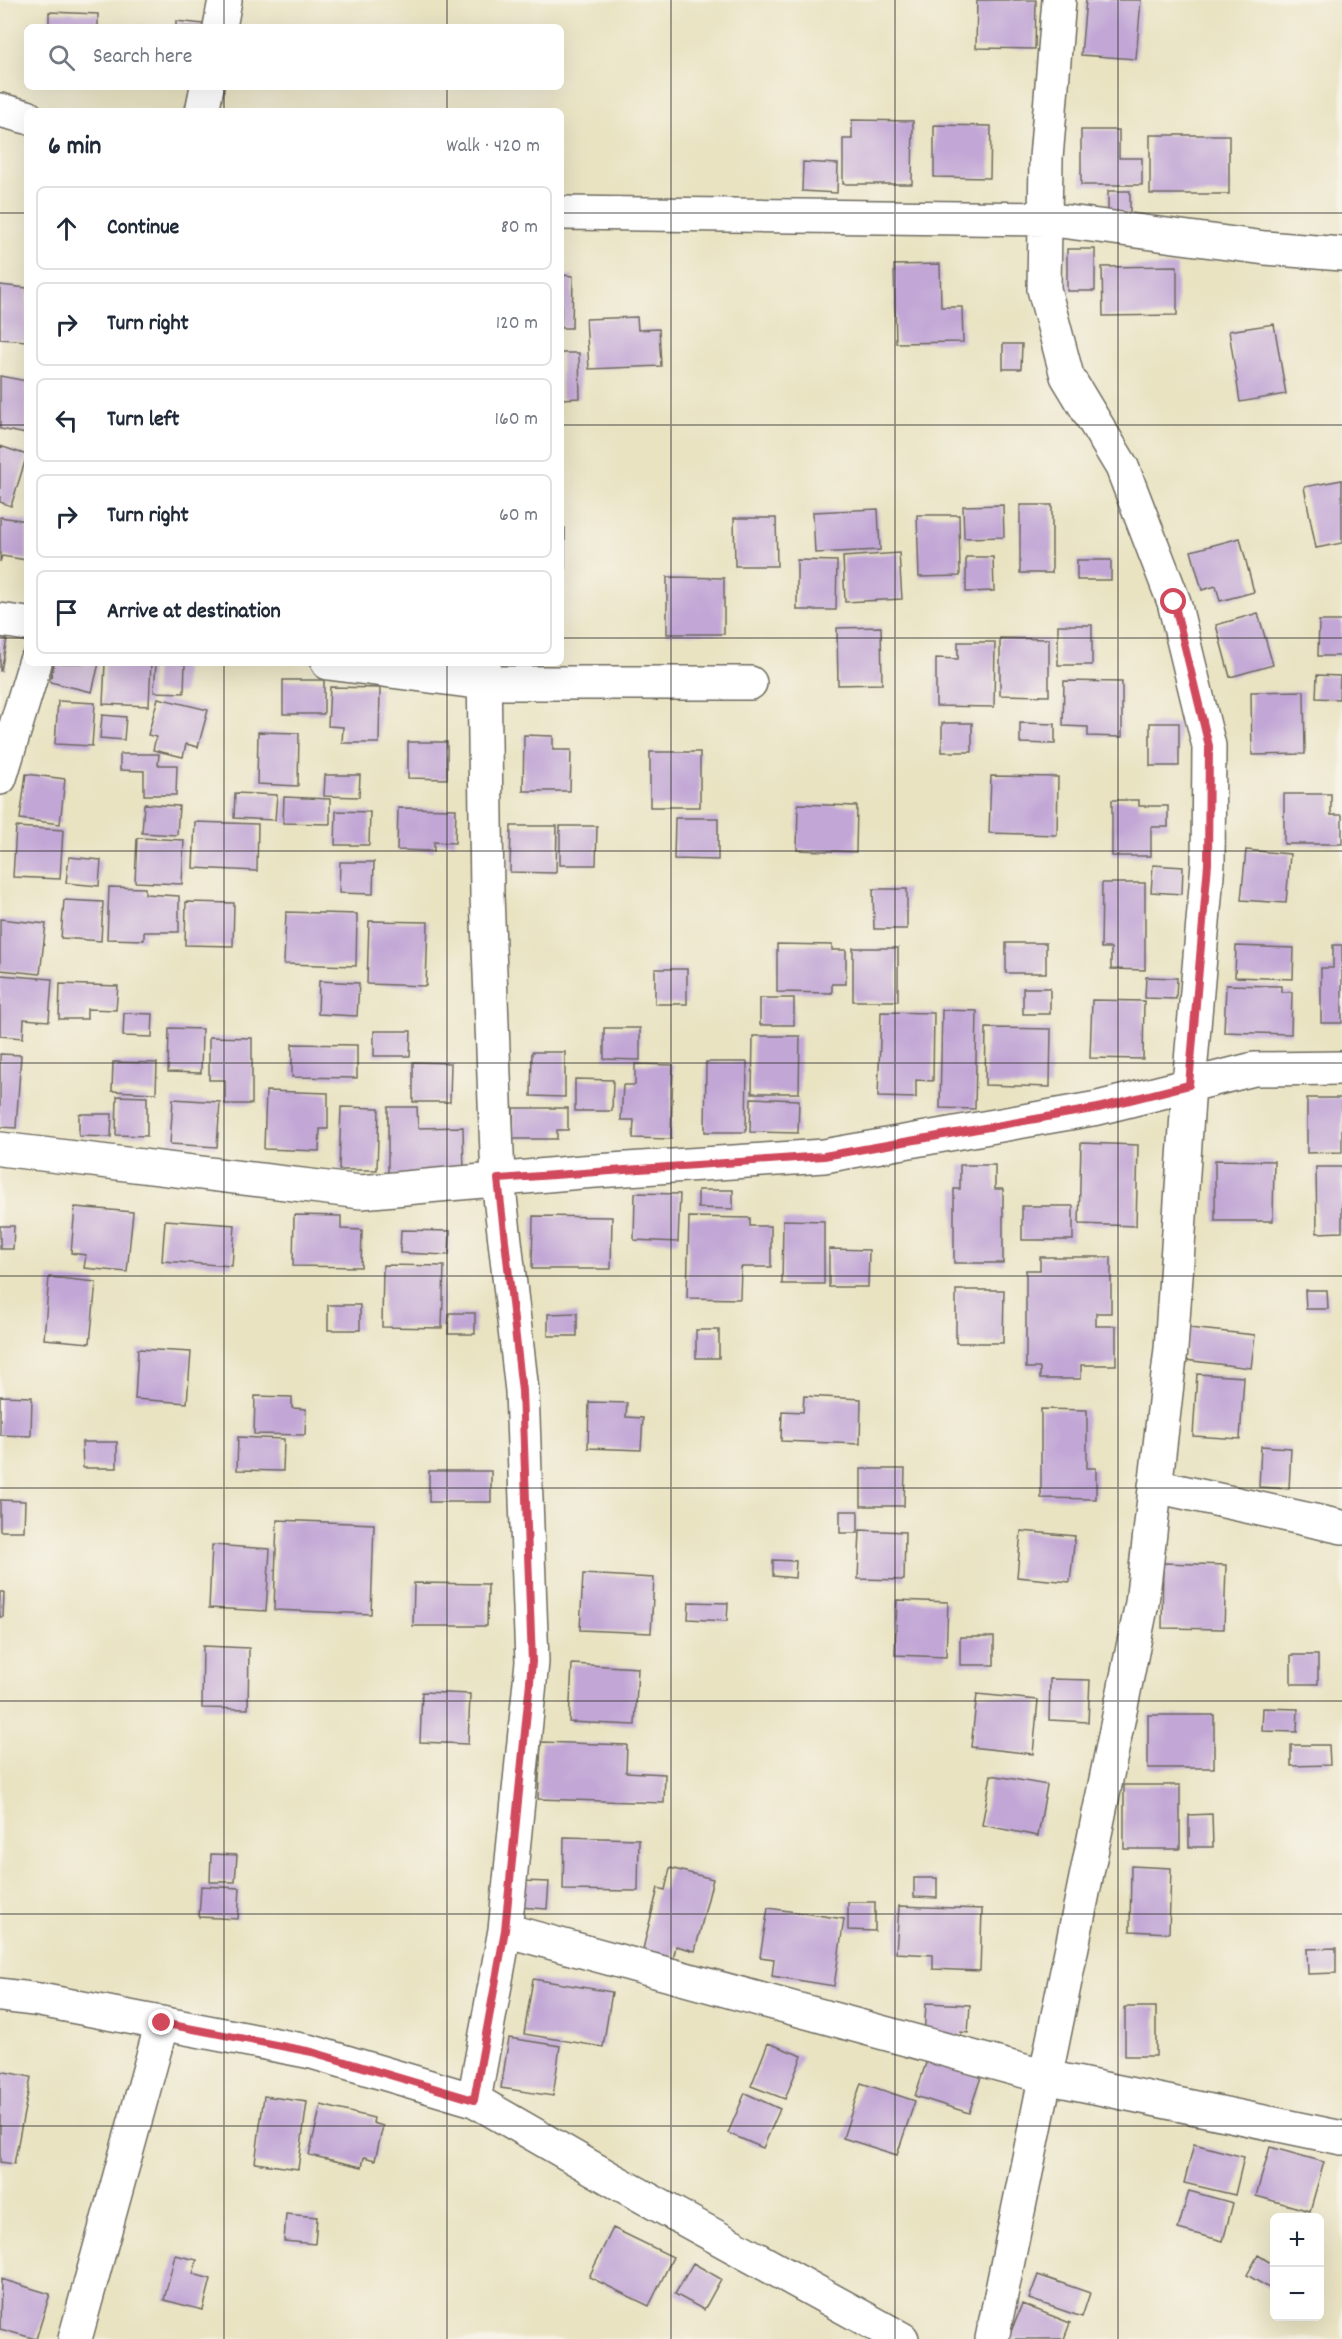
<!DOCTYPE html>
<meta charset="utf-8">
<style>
body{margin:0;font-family:Dekko,sans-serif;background:#f6f6f7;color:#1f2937}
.controls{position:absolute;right:18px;bottom:18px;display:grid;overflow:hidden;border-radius:9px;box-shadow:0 6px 24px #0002}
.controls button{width:54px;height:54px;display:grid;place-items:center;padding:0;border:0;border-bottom:2px solid #e0e1e3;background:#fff;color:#1f2937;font:30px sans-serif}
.stop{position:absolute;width:18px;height:18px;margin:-14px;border:4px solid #d1495b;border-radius:50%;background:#fff}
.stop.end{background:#d1495b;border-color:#fff;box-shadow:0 2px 6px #0008}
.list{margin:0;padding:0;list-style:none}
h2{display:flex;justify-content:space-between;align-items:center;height:78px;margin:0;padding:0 24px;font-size:26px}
h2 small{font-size:20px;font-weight:400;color:#747a83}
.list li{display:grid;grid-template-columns:39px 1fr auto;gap:18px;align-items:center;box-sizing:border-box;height:84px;margin:0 12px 12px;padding:0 12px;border:2px solid #e0e1e3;border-radius:9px}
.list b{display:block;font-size:22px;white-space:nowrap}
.list em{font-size:20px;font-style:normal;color:#747a83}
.icon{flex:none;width:33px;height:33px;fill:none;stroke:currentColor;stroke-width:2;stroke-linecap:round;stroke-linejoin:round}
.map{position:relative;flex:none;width:1342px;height:2339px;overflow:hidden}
.search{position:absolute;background:#fff;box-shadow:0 6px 24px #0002;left:24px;top:24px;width:540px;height:66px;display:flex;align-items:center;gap:15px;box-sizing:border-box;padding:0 21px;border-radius:9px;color:#747a83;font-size:22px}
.panel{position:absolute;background:#fff;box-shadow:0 6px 24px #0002;left:24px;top:108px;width:540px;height:558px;border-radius:9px}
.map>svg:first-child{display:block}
.building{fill:#c2a7d6}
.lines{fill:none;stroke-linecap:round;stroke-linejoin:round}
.minor-casing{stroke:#6e6b60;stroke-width:36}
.minor{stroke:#fff;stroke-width:33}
.route{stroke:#d1495b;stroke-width:8}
.grid{fill:none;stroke:#2b2b2b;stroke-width:1.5;stroke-opacity:0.55}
</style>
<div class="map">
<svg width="1342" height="2339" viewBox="0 0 1342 2339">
<rect width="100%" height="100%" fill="#f7f3e8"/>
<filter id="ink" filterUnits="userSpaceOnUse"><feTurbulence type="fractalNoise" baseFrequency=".0167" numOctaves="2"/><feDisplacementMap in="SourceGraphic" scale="12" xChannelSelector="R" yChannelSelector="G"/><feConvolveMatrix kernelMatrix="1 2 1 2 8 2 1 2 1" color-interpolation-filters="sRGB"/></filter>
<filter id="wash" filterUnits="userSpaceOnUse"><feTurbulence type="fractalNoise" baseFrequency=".008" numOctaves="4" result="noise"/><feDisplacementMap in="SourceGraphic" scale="24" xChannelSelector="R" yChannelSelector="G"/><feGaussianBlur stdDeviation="1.35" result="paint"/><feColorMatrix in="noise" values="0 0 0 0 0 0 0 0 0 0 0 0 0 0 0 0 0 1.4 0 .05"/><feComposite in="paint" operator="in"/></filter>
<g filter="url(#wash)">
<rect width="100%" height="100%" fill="#e9e3c2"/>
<g id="blocks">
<path class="building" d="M977 0H1036L1035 49 976 48Z
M1086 0H1141L1136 59 1081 55Z
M49 12 98 14V27H29V24L49 25Z
M176 21 212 25V27H176Z
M852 120 913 121 912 184H843V139H852Z
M934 125 991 126 990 178 934 177Z
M1081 130H1119V158H1142V185H1081Z
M1150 135H1229V194H1150Z
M803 162 838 164 837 193 802 191Z
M1108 191H1130V213H1108Z
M1067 249H1095V291H1067Z
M940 264 941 307H962L963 342 896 343 894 265Z
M1177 266V315L1103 316 1102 267Z
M561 275 573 276 572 328H561Z
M0 285 27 288V341L0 339Z
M637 317 638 330 659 329 661 366 589 369 586 319Z
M1274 324 1286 394 1240 402 1229 331Z
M1003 344H1022L1021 369H1003Z
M561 353H579L580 398 561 399Z
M0 376 27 381V434L0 429Z
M0 446 27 455 11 506 0 502Z
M1342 480V543L1316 548 1304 487Z
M1003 505 1004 537 964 538 963 506Z
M1020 505H1052V573H1020Z
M878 509 880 550 815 553 813 512Z
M917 515H959L960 576 919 577Z
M0 517 27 521V560L2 556 0 562Z
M734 518H776L777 566H735Z
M561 528H565V574H561Z
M1240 538 1254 592 1220 601 1216 586 1202 590 1191 551Z
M899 553 902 599 845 602 843 557Z
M966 557H993L994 591 966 592Z
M797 560 837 561 836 610H797Z
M1077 560H1111V580H1077Z
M667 577 724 578V634H667Z
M1258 613 1273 665 1230 677 1216 625Z
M1319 621H1342V656H1318Z
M1058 625H1092V665H1058Z
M881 627 882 684 838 685 837 628Z
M0 638 7 639 1 671H0Z
M1000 638 1049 639V696L1000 695Z
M958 642H995L994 707 936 706V658L958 659Z
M54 663H99L92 692 50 682Z
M105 663H151L149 706 103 704Z
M156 663H185L184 693 154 692Z
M1317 675 1340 676 1339 699 1316 698Z
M283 680H324V714H283Z
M1064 681 1122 682V737L1088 736V727L1063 726Z
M330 687 380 688 379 743H342L343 727 328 726Z
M1304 691 1305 754 1252 755 1251 692Z
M158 698 208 710 198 747 186 744 183 757 153 750 156 737 148 735Z
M58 701 95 703 92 746 55 744Z
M102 715 126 717 124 740 100 738Z
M942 723H972V752H942Z
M1020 723 1055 724V744L1020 743Z
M1150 723H1179V766H1150Z
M258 732 299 733 298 786 257 784Z
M524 735 553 736V750H571L570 791H523Z
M408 742H447V779L408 778Z
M650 752H700V807H650Z
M120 754H159L158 765H177L176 795H144V771L120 770Z
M26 774 65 779 60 824 20 819Z
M325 775H360L359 797 324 796Z
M991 776 1058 777 1057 835 989 833Z
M235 793 277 795 275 820 234 818Z
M1284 794H1331V815H1342V844H1284Z
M284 797 330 799V824L283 823Z
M1112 800H1139V806H1168V827H1151V856H1112Z
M144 804 179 806 177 835 142 833Z
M798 804 857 806 856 852 797 850Z
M398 808 456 809 455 843 434 842V851L397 850Z
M336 811 370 812 369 845H335Z
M675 818H718V860L674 859Z
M195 822 258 824 257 871 193 868Z
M511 826H557L556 873 510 872Z
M560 826H597L596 865H560Z
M16 827 63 830 60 879 13 877Z
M137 838 184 840 182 884 135 882Z
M1246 850 1290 854 1286 903 1241 900Z
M69 857 101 860 99 886 66 883Z
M340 862H374L373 894 339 893Z
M1153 865 1183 867 1182 894 1151 892Z
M1102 883H1145V970L1111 969V948H1101Z
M109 887 145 888V894L179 896V932H144V940L107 939Z
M873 889H907V929H874Z
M64 900 103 902 101 941 61 938Z
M186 902 234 903 233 946 185 945Z
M286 912 357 914 356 966 284 964Z
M0 919 46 924 40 974 0 970Z
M369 921 428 922 426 986 367 984Z
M1006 943H1046V973H1006Z
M777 944 832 945V950H846V984H832V993L777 992Z
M1333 945H1342V1023H1321V968H1333Z
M1236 946 1294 948 1293 979 1235 977Z
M853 948H898V1001H853Z
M655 969H687V1004H655Z
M0 975 52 979 49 1021 24 1019 23 1038 0 1036Z
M1146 977 1177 978 1176 999 1145 998Z
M319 981 359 983 357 1016 318 1014Z
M60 984 118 986 116 1010 87 1009V1019H59Z
M1226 985 1281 986V992H1292L1291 1034 1224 1032Z
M1023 988H1050V1014H1023Z
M760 998H794V1025H760Z
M1092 1000 1144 1001 1143 1059 1090 1058Z
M942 1010 977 1011 975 1109 940 1108Z
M881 1012 934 1013 933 1081 916 1080V1098L878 1097Z
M124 1013 153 1014 152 1037 123 1036Z
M169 1028 202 1029 201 1073 168 1072Z
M604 1028H640V1060L604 1059Z
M986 1028 1051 1029 1050 1087 985 1085Z
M374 1031H411L410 1056H374Z
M753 1036H800L799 1093H752Z
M209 1037 252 1038V1104H225V1080H209Z
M292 1044 357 1045V1078L292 1077Z
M532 1052H565V1097L531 1096Z
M0 1054 21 1055 16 1128 0 1127Z
M113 1062 157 1063 156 1093 112 1091Z
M413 1062 451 1063 450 1102H413Z
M706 1062H747L746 1132H705Z
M635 1064 673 1065 671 1139 633 1138 634 1120H621L623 1085H635Z
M575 1079 613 1080 612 1111H575Z
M266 1091 328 1093V1129H320L319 1151 264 1149Z
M117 1096 147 1097V1136L116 1135Z
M751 1098 799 1100 798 1133 750 1132Z
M1307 1098H1342V1152L1307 1153Z
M173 1099 220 1102 217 1147 170 1144Z
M341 1107 379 1108 377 1170H339Z
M388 1107H417L418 1128 463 1127 464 1175 388 1176Z
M513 1108H568V1130H557V1139H513Z
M79 1114H112L111 1137 79 1136Z
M1081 1143 1138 1145 1136 1226 1079 1224Z
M1215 1160 1274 1161 1273 1221H1215Z
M960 1165H995V1189H1003V1263H954V1189H960Z
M1316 1167H1342V1232L1317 1233Z
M698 1190H733V1209L698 1208Z
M635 1193 680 1194 678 1242 634 1240Z
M1022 1206H1073V1240H1022Z
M75 1207 133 1212 127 1272 84 1268 86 1255 71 1253Z
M294 1215 341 1216V1229L362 1230 361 1267 293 1266Z
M533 1216 612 1217 611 1269H532Z
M689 1217 750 1218V1226H771V1267H741L740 1299 687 1298Z
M165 1220 235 1225 232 1266 162 1261Z
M783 1220 824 1221V1284H782Z
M0 1226H14L13 1249H0Z
M401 1230 450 1231 449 1255 400 1253Z
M829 1249 869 1250 868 1287H829Z
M1040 1257H1111V1313H1096V1326H1116V1365H1081V1379H1040V1368H1026V1270H1040Z
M383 1265 444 1266 442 1328 382 1327Z
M49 1277 96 1282 90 1343 44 1339Z
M956 1290H1004L1003 1343H956Z
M1305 1290H1327L1328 1309H1306Z
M328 1305H360V1330H328Z
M449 1313H475V1334H448Z
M577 1313V1336H548V1314Z
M1189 1328 1255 1335 1251 1368 1185 1360Z
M696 1330H719V1358H696Z
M138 1349 191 1352 187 1403 135 1399Z
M1197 1374 1244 1377 1240 1439 1193 1436Z
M0 1396 32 1397 31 1436 0 1435Z
M255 1396 292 1397V1408L306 1409 305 1435 254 1434Z
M804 1396 861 1399 860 1444 781 1441 782 1411 803 1412Z
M589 1402 627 1403 626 1417 643 1418 641 1450 588 1448Z
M1041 1409 1087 1410V1468H1096V1499L1041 1498Z
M238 1437 284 1439 283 1471 237 1470Z
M82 1442H117V1468H83Z
M1261 1446 1291 1448 1289 1489 1259 1487Z
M861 1469H905L904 1506H861Z
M429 1471H491V1502H429Z
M0 1500 25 1501 24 1531H0Z
M840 1511H858V1533H840Z
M277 1520 374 1524 371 1614 274 1610Z
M860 1530 905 1532 904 1580 858 1579Z
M1021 1531 1075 1536 1070 1582 1017 1577Z
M212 1545 270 1549 266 1611 209 1608Z
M773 1560 796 1561 795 1578 773 1576Z
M1163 1563 1226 1565 1224 1629 1162 1628Z
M583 1574 654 1578 651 1633 580 1630Z
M414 1583 488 1584 487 1626H413Z
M0 1592H4L3 1617H0Z
M897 1600 948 1602 946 1657 895 1655Z
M689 1602 728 1603 727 1621 688 1619Z
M960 1637H994V1665H960Z
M203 1646 249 1648 248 1709 202 1708Z
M1291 1655H1318V1684H1291Z
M572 1664 638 1668 635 1725 569 1722Z
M1050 1679 1090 1680 1088 1722 1049 1720Z
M422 1692 470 1694 468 1744 420 1742Z
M977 1694 1038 1700 1033 1754 971 1747Z
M1263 1708 1298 1709 1297 1732 1262 1731Z
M1148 1715H1214V1768H1148Z
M541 1742 627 1745 626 1772 665 1774 664 1803 538 1799Z
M1291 1745H1329L1330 1765 1291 1766Z
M991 1775 1047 1785 1038 1836 982 1825Z
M1124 1785H1180V1849H1124Z
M1212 1814 1213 1847H1189V1815Z
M564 1837 639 1839 638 1891 563 1890Z
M211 1854 237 1855 235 1882H210Z
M1131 1866 1171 1868 1169 1933 1130 1931Z
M670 1868 713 1879 695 1951 676 1946 672 1965 641 1957 658 1888 665 1890Z
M914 1878H937V1898L914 1897Z
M521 1881 549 1882 547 1909 519 1907Z
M201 1886 240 1888 238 1919 199 1917Z
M848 1902H875V1931L848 1930Z
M899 1906 982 1909 980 1971 933 1969V1955L896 1953Z
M768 1908 844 1919 834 1986 772 1976 774 1959 760 1957Z
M1336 1948V1973L1308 1974 1307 1949Z
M533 1979 612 1992 603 2047 524 2034Z
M926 2003 970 2005 968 2033 961 2032 960 2039 924 2038Z
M1125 2007H1156V2056H1125Z
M509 2038 560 2046 553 2096 501 2088Z
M768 2043 802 2056 785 2099 751 2086Z
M927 2060 981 2077 969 2113 915 2096Z
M0 2071 31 2077 14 2164 0 2162Z
M861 2083 915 2101 897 2155 843 2138Z
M745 2093 780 2109 763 2148 728 2133Z
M264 2096 307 2102 298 2169 255 2163Z
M321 2105 374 2118 373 2123 383 2126 375 2160 364 2157 362 2167 309 2155Z
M1194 2144 1244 2157 1235 2195 1184 2183Z
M1270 2147 1324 2162 1310 2211 1256 2196Z
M1189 2191 1233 2203 1223 2241 1178 2229Z
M286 2214 317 2217 315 2244 284 2241Z
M613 2228 673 2257 649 2306 589 2277Z
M175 2255 197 2260 193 2274 211 2279 203 2310 164 2300Z
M1258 2255 1274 2265V2291L1247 2275Z
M693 2263 721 2279 704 2310 675 2294Z
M1038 2275 1090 2293 1082 2317 1029 2299Z
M1 2279 50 2294 36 2339 0 2329Z
M1022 2304 1070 2323 1064 2339H1008Z"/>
</g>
</g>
<g filter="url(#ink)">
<use href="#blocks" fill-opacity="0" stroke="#6e6b60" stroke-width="1.5"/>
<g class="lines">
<defs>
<path id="minor" d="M220 27 225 0
M0 110 27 117
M202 111 207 87
M561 213 1046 219 1265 248 1342 254
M0 620 27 624
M328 663 484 683H750
M0 778 35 663
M0 1149 361 1192 581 1172 824 1156 1098 1108 1254 1069 1342 1068
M1155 1486 1342 1527
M505 1930 1046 2077 1342 2138
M0 1995 40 2000 312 2052 474 2100 613 2180 902 2339
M474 2100 505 1930 532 1662 522 1391 498 1179 487 895 484 663
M75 2339 162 2023
M992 2339 1142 1603 1171 1349 1189 1085 1208 863 1209 746 1174 602 1122 467 1067 376 1044 289 1046 158 1059 0"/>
</defs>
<use href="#minor" class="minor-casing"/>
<use href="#minor" class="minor"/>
</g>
</g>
<g class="lines" filter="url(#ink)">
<path class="route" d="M162 2023 312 2052 474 2100 505 1930 532 1662 522 1391 498 1179 824 1156 1098 1108 1189 1085 1208 864 1209 746 1174 602"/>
</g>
<path class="grid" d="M224 0V27M447 0V27M671 0V2339M895 0V2339M1118 0V2339M224 87V111M447 87V111M0 213H27M561 213H1342M0 425H27M561 425H1342M0 638H27M561 638H1342M224 663V2339M447 663V2339M0 851H1342M0 1063H1342M0 1276H1342M0 1488H1342M0 1701H1342M0 1914H1342M0 2126H1342"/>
</svg>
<div class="controls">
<button>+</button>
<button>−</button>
</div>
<div class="stop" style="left:1174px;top:602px"></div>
<div class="stop end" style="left:162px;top:2023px"></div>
<div class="search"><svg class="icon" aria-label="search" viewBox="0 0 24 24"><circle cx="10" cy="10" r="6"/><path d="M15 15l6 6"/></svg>Search here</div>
<section class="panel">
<h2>6 min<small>Walk · 420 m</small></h2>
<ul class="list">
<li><svg class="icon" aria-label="ahead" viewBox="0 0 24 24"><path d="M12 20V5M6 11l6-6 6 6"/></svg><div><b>Continue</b></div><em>80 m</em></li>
<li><svg class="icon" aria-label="right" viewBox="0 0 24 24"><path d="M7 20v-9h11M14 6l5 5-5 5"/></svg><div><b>Turn right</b></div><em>120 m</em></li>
<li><svg class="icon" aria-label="left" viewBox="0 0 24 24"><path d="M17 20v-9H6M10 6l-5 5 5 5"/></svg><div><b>Turn left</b></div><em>160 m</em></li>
<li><svg class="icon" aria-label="right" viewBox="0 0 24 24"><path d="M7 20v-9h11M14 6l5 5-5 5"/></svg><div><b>Turn right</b></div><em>60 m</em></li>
<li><svg class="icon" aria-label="arrive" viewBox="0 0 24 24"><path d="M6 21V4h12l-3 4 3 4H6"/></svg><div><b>Arrive at destination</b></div></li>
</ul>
</section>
</div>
